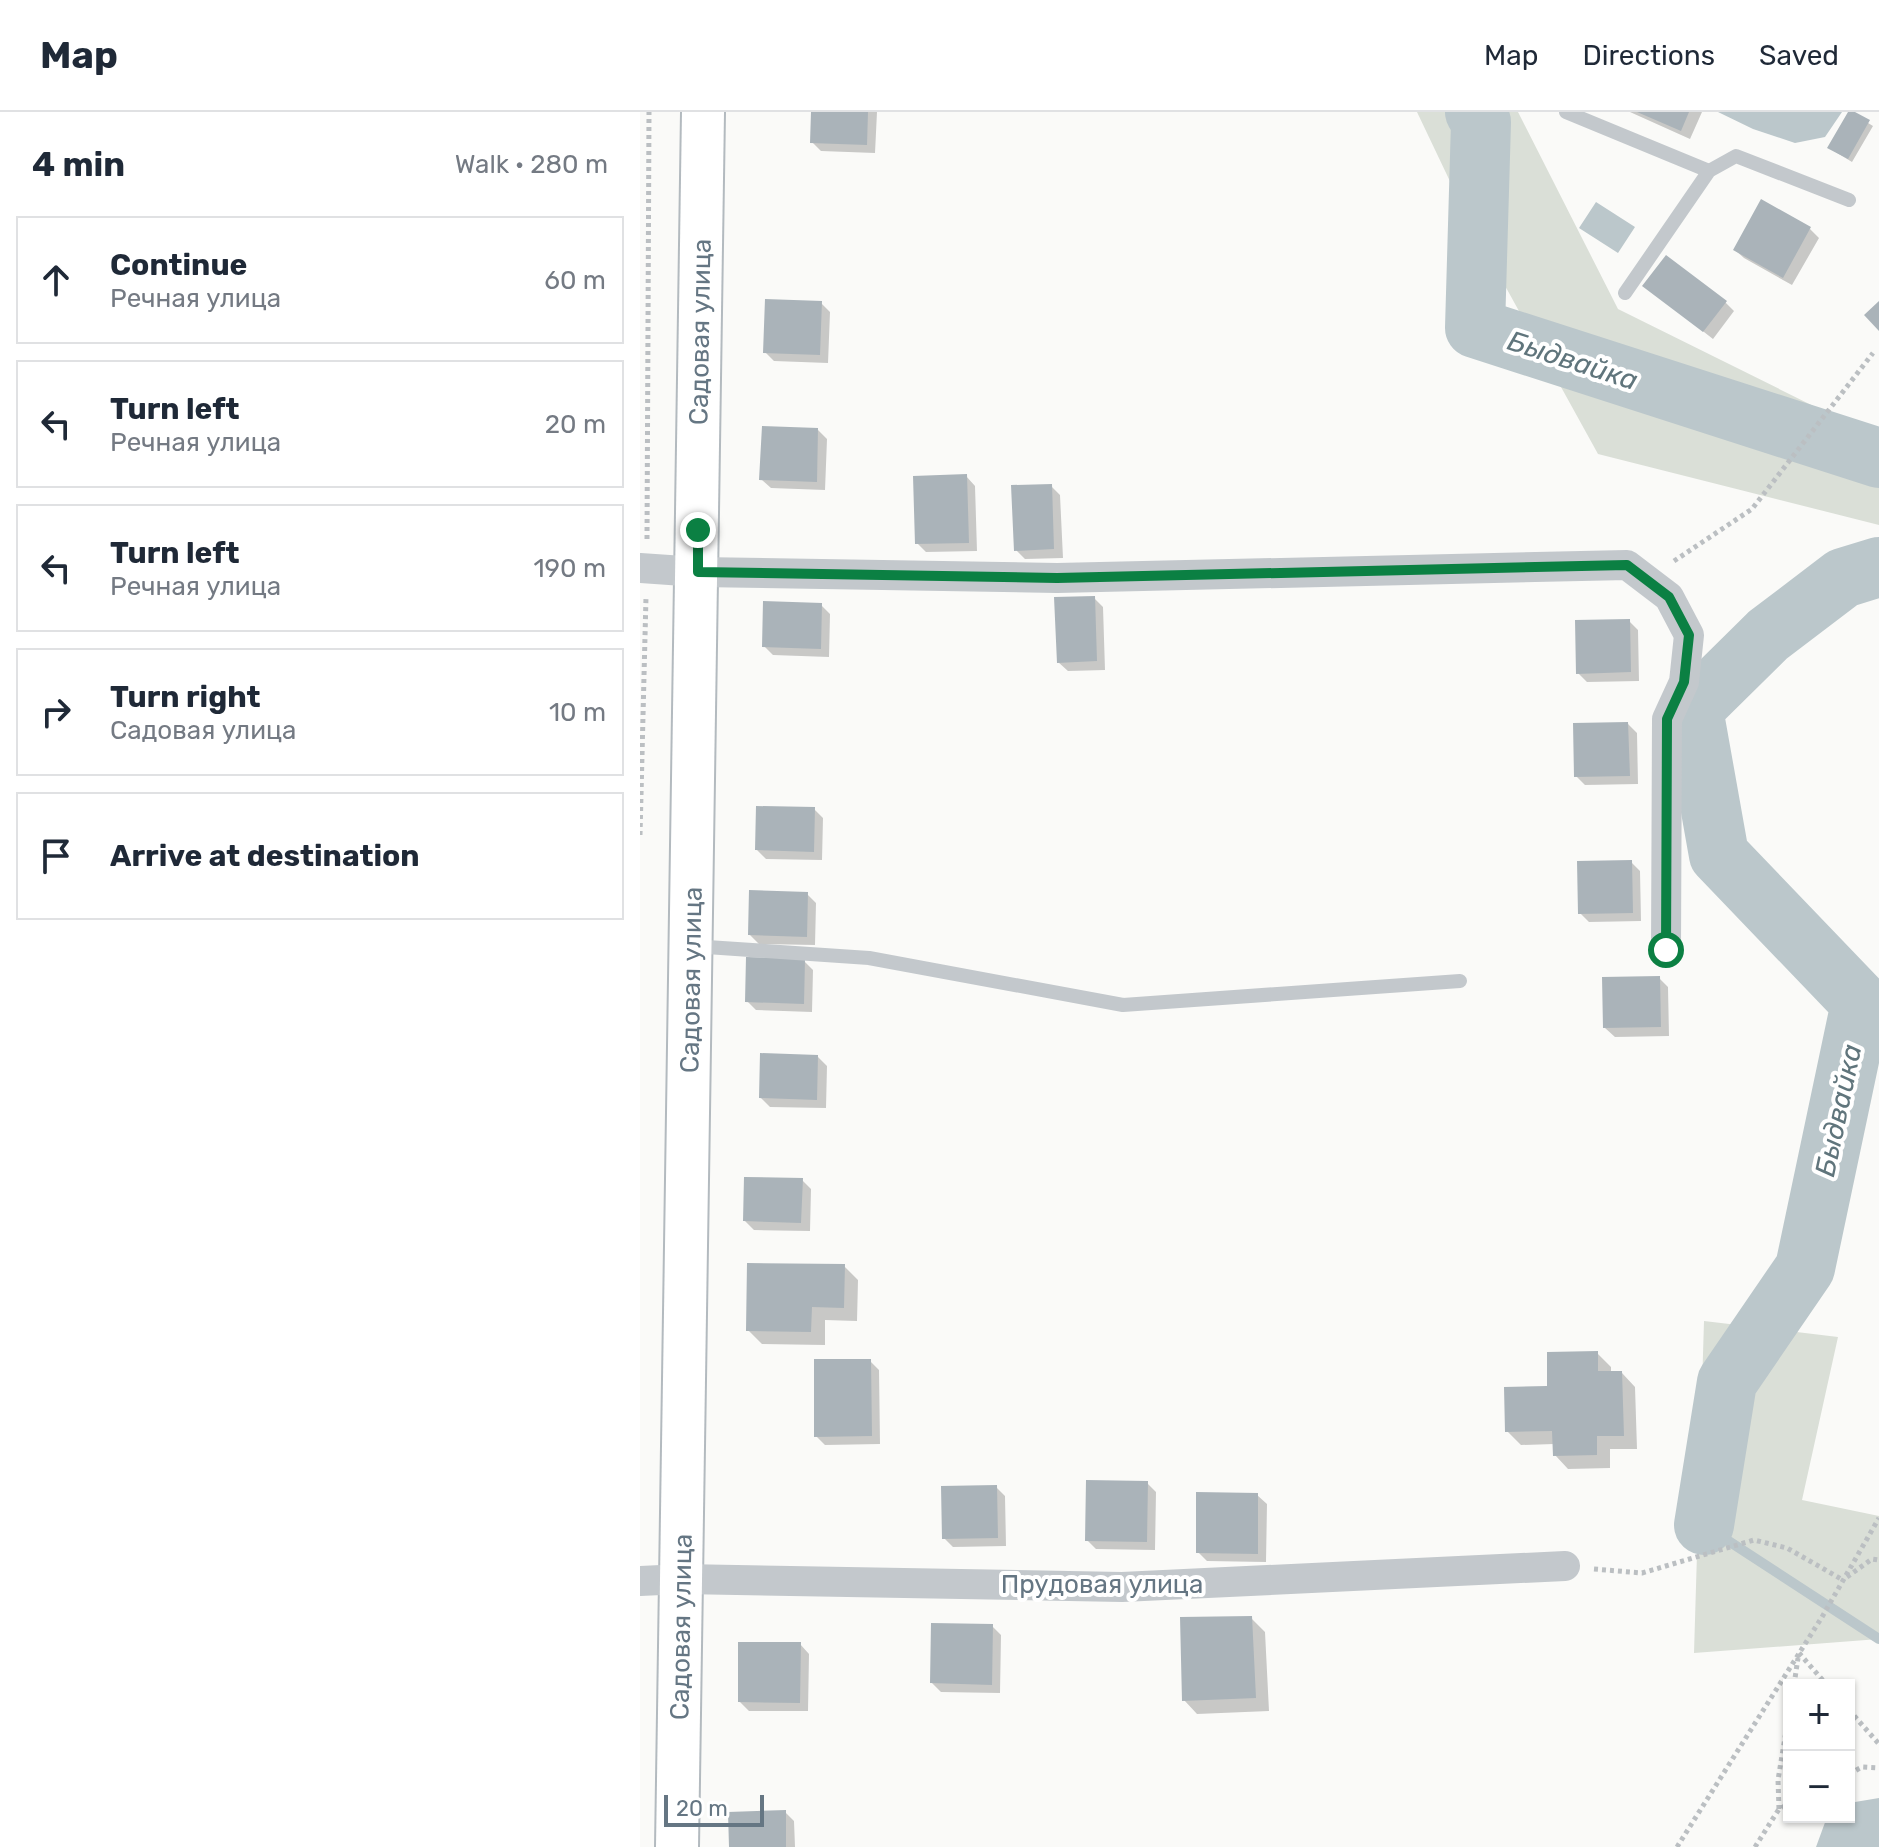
<!DOCTYPE html>
<meta charset="utf-8">
<style>
body{margin:0;font-family:Rubik,sans-serif;background:#f2f2f3;color:#1f2937}
.controls{position:absolute;right:24px;bottom:24px;display:grid;overflow:hidden;border-radius:0px;box-shadow:0 2px 6px #0004}
.controls button{width:72px;height:72px;display:grid;place-items:center;padding:0;border:0;border-bottom:2px solid #e0e1e3;background:#fff;color:#1f2937;font:40px sans-serif}
.scale{position:absolute;left:24px;bottom:20px;width:100px;box-sizing:border-box;padding-left:8px;border:4px solid #657683;border-top:0;font-size:22px;line-height:28px;white-space:nowrap;color:#657683;-webkit-text-stroke:6px #fff;paint-order:stroke}
.stop{position:absolute;width:24px;height:24px;margin:-18px;border:6px solid #0b8043;border-radius:50%;background:#fff}
.stop.end{background:#0b8043;border-color:#fff;box-shadow:0 2px 8px #0008}
.list{margin:0;padding:0;list-style:none}
h2{display:flex;justify-content:space-between;align-items:center;height:104px;margin:0;padding:0 32px;font-size:34px}
h2 small{font-size:26px;font-weight:400;color:#747a83}
.list li{display:grid;grid-template-columns:52px 1fr auto;gap:24px;align-items:center;box-sizing:border-box;height:128px;margin:0 16px 16px;padding:0 16px;border:2px solid #e0e1e3;border-radius:0px}
.list b{display:block;font-size:30px;white-space:nowrap}
.list p{margin:0;font-size:26px;white-space:nowrap;color:#747a83}
.list em{font-size:26px;font-style:normal;color:#747a83}
.icon{flex:none;width:44px;height:44px;fill:none;stroke:currentColor;stroke-width:2;stroke-linecap:round;stroke-linejoin:round}
.map{position:relative;flex:none;width:1239px;height:1735px;overflow:hidden}
header{display:flex;align-items:center;gap:48px;box-sizing:border-box;height:112px;padding:0 40px;background:#fff;border-bottom:2px solid #e0e1e3}
header strong{font-size:38px}
nav{display:flex;gap:44px;margin-inline-start:auto;font-size:28px}
main{display:flex}
aside{flex:1;background:#fff}
.map>svg:first-child{display:block}
.green{fill:#dadfd7}
.water{fill:#bbc7cb}
.shadow{fill:#0003}
.lines{fill:none;stroke-linecap:round;stroke-linejoin:round}
.stream{stroke:#bbc7cb;stroke-width:10}
.river{stroke:#bbc7cb;stroke-width:60}
.building{fill:#aab3b9}
.secondary-casing{stroke:#b3babf;stroke-width:46}
.path{stroke:#bbbfc2;stroke-width:5;stroke-dasharray:4 4;stroke-linecap:butt}
.lane{stroke:#c3c8cc;stroke-width:14}
.street{stroke:#c3c8cc;stroke-width:30}
.secondary{stroke:#fff;stroke-width:42}
.route{stroke:#0b8043;stroke-width:10}
.labels{text-anchor:middle;stroke-width:8;stroke-linejoin:round;paint-order:stroke}
.street-label{font-size:26px;fill:#657683;stroke:#fff}
.water-label{font-size:28px;font-style:italic;fill:#60757c;stroke:#fff}
</style>
<header>
<strong>Map</strong>
<nav><a>Map</a><a>Directions</a><a>Saved</a></nav>
</header>
<main>
<aside>
<h2>4 min<small>Walk · 280 m</small></h2>
<ul class="list">
<li><svg class="icon" aria-label="ahead" viewBox="0 0 24 24"><path d="M12 20V5M6 11l6-6 6 6"/></svg><div><b>Continue</b><p>Речная улица</p></div><em>60 m</em></li>
<li><svg class="icon" aria-label="left" viewBox="0 0 24 24"><path d="M17 20v-9H6M10 6l-5 5 5 5"/></svg><div><b>Turn left</b><p>Речная улица</p></div><em>20 m</em></li>
<li><svg class="icon" aria-label="left" viewBox="0 0 24 24"><path d="M17 20v-9H6M10 6l-5 5 5 5"/></svg><div><b>Turn left</b><p>Речная улица</p></div><em>190 m</em></li>
<li><svg class="icon" aria-label="right" viewBox="0 0 24 24"><path d="M7 20v-9h11M14 6l5 5-5 5"/></svg><div><b>Turn right</b><p>Садовая улица</p></div><em>10 m</em></li>
<li><svg class="icon" aria-label="arrive" viewBox="0 0 24 24"><path d="M6 21V4h12l-3 4 3 4H6"/></svg><div><b>Arrive at destination</b></div></li>
</ul>
</aside>
<div class="map">
<svg width="1239" height="1735" viewBox="0 0 1239 1735">
<rect width="100%" height="100%" fill="#fafaf8"/>
<path class="green" d="M777 0H878L978 197 1236 325 1239 341V413L958 342 827 105Z
M1064 1209 1198 1225 1162 1388 1239 1404V1527L1054 1541Z"/>
<path class="water" d="M817 0H852L850 8 857 43 860 80 846 92 820 87Z
M1078 0H1202L1185 25 1155 31 1113 17Z
M956 90 995 115 978 141 939 116Z
M1239 1686V1735H1176L1187 1705H1209V1691Z"/>
<path class="shadow" d="M173 0H237L235 41 181 39 172 30Z
M990 0H1062L1050 27Z
M1210 0 1233 14 1212 50 1194 39Z
M1170 117 1179 126 1152 173 1104 146 1095 138Z
M1005 174 1085 190 1094 199 1073 227Z
M181 191 190 200 188 251 134 249 125 240Z
M178 318 187 327 185 378 131 376 121 367Z
M326 364 335 374 337 439 286 440 277 431Z
M411 374 420 383 423 446 385 447 376 438Z
M454 486 463 495 465 558 428 559 418 550Z
M181 493 190 502 189 545 133 543 124 534Z
M989 509 998 518 999 569 947 570 938 561Z
M988 612 997 621 998 672 945 673 936 664Z
M174 697 183 706 182 748 126 747 117 738Z
M991 750 1000 759 1001 809 949 810 940 801Z
M167 782 176 791 175 833 119 832 110 823Z
M164 849 173 858 172 900 116 898 107 889Z
M1019 866 1028 875 1029 924 975 925 965 916Z
M178 945 187 954 186 996 130 995 121 986Z
M162 1068 171 1077 170 1119 114 1118 105 1109Z
M204 1154 218 1168 217 1209 185 1208V1233L122 1232 108 1218Z
M957 1241 971 1255V1261H982L995 1275 997 1337H970V1356L928 1357 915 1343 914 1332 881 1333 867 1319 910 1276Z
M230 1249 239 1258 240 1332 185 1333 176 1324Z
M507 1371 516 1380 515 1438 456 1437 447 1428Z
M356 1375 365 1384 366 1434 313 1435 304 1426Z
M617 1383 627 1392 626 1450 567 1449 558 1440Z
M611 1506 625 1520 629 1599 557 1602 544 1588Z
M352 1514 361 1523 360 1581 301 1580 292 1571Z
M160 1532 169 1542 168 1599H109L100 1590Z
M145 1700 154 1709 155 1735H91Z"/>
<g class="lines">
<path class="stream" d="M1064 1413 1239 1527"/>
<path class="river" d="M835 0 841 10 835 216 1239 346
M1064 1413 1087 1270 1165 1156 1221 891 1079 743 1053 597 1128 523 1203 466 1239 455"/>
</g>
<path class="building" d="M171 0H228L227 33 170 31Z
M997 0H1049L1041 19Z
M1208 0H1215L1230 8 1208 47 1187 36Z
M1121 87 1171 115 1143 166 1093 138Z
M1026 143 1087 189 1063 220 1002 174Z
M125 187 182 189 180 243 123 241Z
M1239 189V219L1224 203Z
M122 314 178 316 177 370 119 368Z
M327 362 329 431 275 432 273 364Z
M412 372 414 437 374 439 371 373Z
M455 484 457 549 417 551 414 485Z
M123 489 182 491 181 537 122 535Z
M990 507 991 560 936 562 935 508Z
M988 610 990 664 934 665 933 611Z
M116 694 175 695 174 740 115 738Z
M992 748 993 801 938 802 937 749Z
M109 778 168 780 167 825 108 823Z
M106 845 165 847 164 892 105 890Z
M1020 864 1021 915 963 916 962 865Z
M120 941 178 943 177 988 119 986Z
M104 1065 163 1066 161 1111 103 1109Z
M107 1151 205 1152 204 1196 172 1195 171 1220 106 1219Z
M958 1239V1259H982L984 1324H957V1343L913 1344 912 1319 865 1320 864 1275 907 1274V1240Z
M174 1247H231L232 1324 174 1325Z
M446 1368 508 1369 507 1430 445 1429Z
M357 1373 358 1426 302 1427 301 1374Z
M556 1380 618 1381V1442L556 1441Z
M612 1504 616 1586 542 1589 540 1505Z
M291 1511 353 1512 352 1573 290 1571Z
M98 1530H161L160 1591 98 1590Z
M146 1698V1735H89L88 1700Z"/>
<g class="lines">
<defs>
<path id="secondary" d="M37 1735 63 0"/>
</defs>
<use href="#secondary" class="secondary-casing"/>
<path class="path" d="M7 427 9 0
M1034 449 1112 397 1233 241
M0 723 6 485
M954 1457 1002 1461 1114 1428 1147 1436 1203 1468
M1207 1465 1232 1447 1239 1448
M1159 1541 1187 1573
M1154 1573 1158 1546
M1209 1598 1239 1632
M1209 1662 1222 1655 1239 1656
M1139 1697 1138 1668 1149 1601
M1037 1735 1182 1505 1239 1406
M1115 1735 1139 1697 1149 1692"/>
<path class="lane" d="M926 0 1069 59 1096 44 1209 88
M985 181 1069 59
M52 834 229 846 483 893 820 869"/>
<path class="street" d="M0 456 58 460 417 466 987 453 1029 485 1049 523 1044 570 1027 607 1026 838
M0 1469 42 1467 482 1475 925 1454"/>
<use href="#secondary" class="secondary"/>
</g>
<g class="lines">
<path class="route" d="M58 418V460L417 466 987 453 1029 485 1049 523 1044 570 1027 607 1026 838"/>
</g>
<g class="labels">
<g class="street-label">
<text transform="translate(60 220) rotate(-89)" y="9">Садовая улица</text>
<text transform="translate(51 868) rotate(-89)" y="9">Садовая улица</text>
<text x="462" y="1481">Прудовая улица</text>
<text transform="translate(41 1515) rotate(-89)" y="9">Садовая улица</text>
</g>
<g class="water-label">
<text transform="translate(933 248) rotate(18)" y="10">Быдвайка</text>
<text transform="translate(1198 998) rotate(-78)" y="10">Быдвайка</text>
</g>
</g>
</svg>
<div class="controls">
<button>+</button>
<button>−</button>
</div>
<div class="scale">20 m</div>
<div class="stop" style="left:1026px;top:838px"></div>
<div class="stop end" style="left:58px;top:418px"></div>
</div>
</main>
